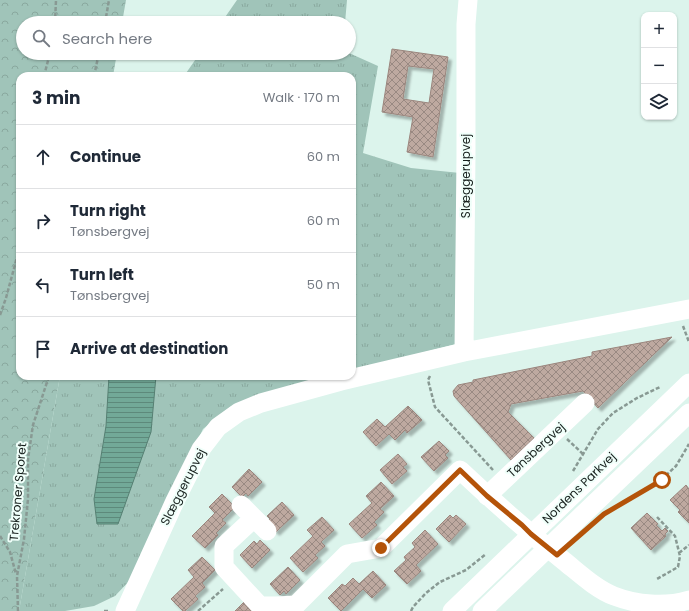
<!DOCTYPE html>
<meta charset="utf-8">
<style>
body{margin:0;font-family:Poppins,sans-serif;background:#f2f2f3;color:#1f2937}
.controls{position:absolute;right:12px;top:12px;display:grid;overflow:hidden;border-radius:8px;box-shadow:0 1px 3px #0004}
.controls button{width:36px;height:36px;display:grid;place-items:center;padding:0;border:0;border-bottom:1px solid #e0e1e3;background:#fff;color:#1f2937;font:20px sans-serif}
.stop{position:absolute;width:12px;height:12px;margin:-9px;border:3px solid #b45309;border-radius:50%;background:#fff}
.stop.end{background:#b45309;border-color:#fff;box-shadow:0 1px 4px #0008}
.list{margin:0;padding:0;list-style:none}
h2{display:flex;justify-content:space-between;align-items:center;height:52px;margin:0;padding:0 16px;font-size:17px}
h2 small{font-size:13px;font-weight:400;color:#747a83}
.list li{display:grid;grid-template-columns:26px 1fr auto;gap:12px;align-items:center;box-sizing:border-box;height:64px;padding:0 16px;border-top:1px solid #e0e1e3}
.list b{display:block;font-size:15px;white-space:nowrap}
.list p{margin:0;font-size:13px;white-space:nowrap;color:#747a83}
.list em{font-size:13px;font-style:normal;color:#747a83}
.icon{flex:none;width:22px;height:22px;fill:none;stroke:currentColor;stroke-width:2;stroke-linecap:round;stroke-linejoin:round}
.map{position:relative;flex:none;width:689px;height:611px;overflow:hidden}
.search{position:absolute;background:#fff;box-shadow:0 1px 3px #0004;left:16px;top:16px;width:340px;height:44px;display:flex;align-items:center;gap:10px;box-sizing:border-box;padding:0 14px;border-radius:22px;color:#747a83;font-size:15px}
.panel{position:absolute;background:#fff;box-shadow:0 1px 3px #0004;left:16px;top:72px;width:340px;height:308px;border-radius:12px}
.map>svg:first-child{display:block}
.grass{fill:url(#grass-tufts)}
.forest{fill:url(#forest-crowns)}
.water{fill:url(#water-rules);stroke:#568073}
.building{fill:url(#building-cross-hatch);stroke:#9b867e;fill-rule:evenodd;filter:url(#shadow)}
.lines{fill:none;stroke-linecap:round;stroke-linejoin:round}
.path{stroke:#889993;stroke-width:2.5;stroke-dasharray:4 2;stroke-linecap:butt}
.minor{stroke:#fff;stroke-width:19}
.route{stroke:#b45309;stroke-width:5}
.labels{text-anchor:middle;stroke-width:4;stroke-linejoin:round;paint-order:stroke}
.street-label{font-size:12px;fill:#161f1c;stroke:#f0fffa}
</style>
<div class="map">
<svg width="689" height="611" viewBox="0 0 689 611">
<defs>
<pattern id="grass-tufts" width="24" height="20" patternUnits="userSpaceOnUse"><rect width="24" height="20" fill="#a0c4b9"/><path d="M3 7l-1-3M5 7V3M7 7l1-3M15 17l-1-3M17 17v-4M19 17l1-3" fill="none" stroke="#89a89e"/></pattern>
<pattern id="forest-crowns" width="20" height="18" patternUnits="userSpaceOnUse"><rect width="20" height="18" fill="#a0c4b9"/><path d="M2 6a3 3 0 1 1 6 0M12 15a3 3 0 1 1 6 0" fill="none" stroke="#89a89e"/></pattern>
<pattern id="water-rules" width="6" height="5" patternUnits="userSpaceOnUse"><rect width="6" height="5" fill="#72a998"/><path d="M0 2.5h6" fill="none" stroke="#5d897b"/></pattern>
<pattern id="building-cross-hatch" width="8" height="8" patternUnits="userSpaceOnUse"><rect width="8" height="8" fill="#bea9a0"/><path d="M0 0l8 8M0 8l8-8" fill="none" stroke="#998982"/></pattern>
<filter id="shadow"><feDropShadow dx="3.5" dy="3.5" stdDeviation="1" flood-color="#0004"/></filter>
</defs>
<rect width="100%" height="100%" fill="#dcf4ec"/>
<path class="grass" d="M237 0H347L345 23H221Z
M200 53H349L378 66 363 153 411 168 460 173 456 344 352 371V76H184Z
M60 376H331L264 393 230 407 203 429 132 578 115 596 94 606 65 611H19Z"/>
<path class="forest" d="M0 0H126L122 23H23V53H117L113 76H20V376H60L19 611H0Z"/>
<path class="water" d="M109 376H156L151 432 118 524H97L94 499 106 426Z"/>
<path class="building" d="M392 49 448 57 433 157 407 152 413 117 382 112ZM408 66 434 69 429 103 403 99Z
M672 337 598 408 583 391 511 404 508 412 534 438 511 460 454 396 453 391 458 385 473 382V380L592 356V352Z
M408 406 422 420 407 433 405 430 395 440 389 434 376 446 363 432 377 419 385 427Z
M439 441 449 451 445 455 448 458 434 471 421 457Z
M398 454 407 464 403 467 407 471 392 484 380 470Z
M249 469 262 482 248 496 246 493 242 497 232 487Z
M381 482 394 496 380 509 384 512 374 522 377 525 362 538 349 524 372 503 366 496Z
M686 485 689 489V523L678 512 680 510 670 500Z
M222 494 235 507 222 520 226 523 216 533 218 535 205 548 192 536 215 513 209 507Z
M282 502 294 515 276 532 266 522 270 519 267 516Z
M647 513 658 524 656 525 662 531 665 528 668 531 665 534 666 536 651 550 631 528Z
M450 515 453 518 456 515 466 524 449 542 436 529Z
M322 517 334 530 321 542 325 546 315 555 318 558 303 572 290 558 313 536 307 530Z
M425 530 438 544 416 565 421 571 407 584 394 571 406 560 404 557 415 547 412 543Z
M260 540 270 550 252 568 240 555 254 541 257 544Z
M202 557 215 570 202 583 205 587 195 596 198 599 185 611H183L171 599 194 577 188 570Z
M288 567 300 580 286 594 284 591 280 595 270 584Z
M373 571 386 585 372 598 363 589 341 611 328 598 342 584 345 586 353 578 359 584Z
M244 602 253 611H235Z"/>
<g class="lines">
<path class="path" d="M55 23 56 0
M105 23 109 0
M44 76 50 53
M94 76 99 53
M0 315 6 298 20 246
M683 326 689 342
M430 376 428 380 435 407 493 470
M567 439 583 454
M573 471 598 429 613 413 637 398 660 387
M615 507 661 480 676 466 689 444
M657 517 675 536 680 556 678 567 657 579
M0 536 10 552 16 574
M679 553 689 545
M18 611 17 576 24 539 28 499V459L33 425 49 376
M104 611H110
M198 611 223 589
M411 611 413 607 426 593 440 582 466 570 486 554"/>
<path class="minor" d="M464 352 466 154V24L468 0
M487 496 585 403
M241 505 267 531
M254 518 224 546V567L260 606H276L296 605 347 554 381 548 460 470C494 502 528 532 564 561 579 573 596 589 614 596 637 605 665 607 689 600
M125 611 175 501 201 449 218 427 239 412 261 403 341 381 464 352 689 309
M452 611 689 383
M482 611 689 413"/>
</g>
<g class="lines">
<path class="route" d="M381 548 460 470 487 496 522 525 531 534 557 555 604 514 662 480"/>
</g>
<g class="labels">
<g class="street-label">
<text transform="translate(466 176) rotate(-90)" y="4">Slæggerupvej</text>
<text transform="translate(536 450) rotate(-43)" y="4">Tønsbergvej</text>
<text transform="translate(183 487) rotate(-63)" y="4">Slæggerupvej</text>
<text transform="translate(579 488) rotate(-44)" y="4">Nordens Parkvej</text>
<text transform="translate(18 492) rotate(-85)" y="4">Trekroner Sporet</text>
</g>
</g>
</svg>
<div class="controls">
<button>+</button>
<button>−</button>
<button><svg class="icon" aria-label="layers" viewBox="0 0 24 24"><path d="M12 4l9 5-9 5-9-5zM3 14l9 5 9-5"/></svg></button>
</div>
<div class="stop" style="left:662px;top:480px"></div>
<div class="stop end" style="left:381px;top:548px"></div>
<div class="search"><svg class="icon" aria-label="search" viewBox="0 0 24 24"><circle cx="10" cy="10" r="6"/><path d="M15 15l6 6"/></svg>Search here</div>
<section class="panel">
<h2>3 min<small>Walk · 170 m</small></h2>
<ul class="list">
<li><svg class="icon" aria-label="ahead" viewBox="0 0 24 24"><path d="M12 20V5M6 11l6-6 6 6"/></svg><div><b>Continue</b></div><em>60 m</em></li>
<li><svg class="icon" aria-label="right" viewBox="0 0 24 24"><path d="M7 20v-9h11M14 6l5 5-5 5"/></svg><div><b>Turn right</b><p>Tønsbergvej</p></div><em>60 m</em></li>
<li><svg class="icon" aria-label="left" viewBox="0 0 24 24"><path d="M17 20v-9H6M10 6l-5 5 5 5"/></svg><div><b>Turn left</b><p>Tønsbergvej</p></div><em>50 m</em></li>
<li><svg class="icon" aria-label="arrive" viewBox="0 0 24 24"><path d="M6 21V4h12l-3 4 3 4H6"/></svg><div><b>Arrive at destination</b></div></li>
</ul>
</section>
</div>
